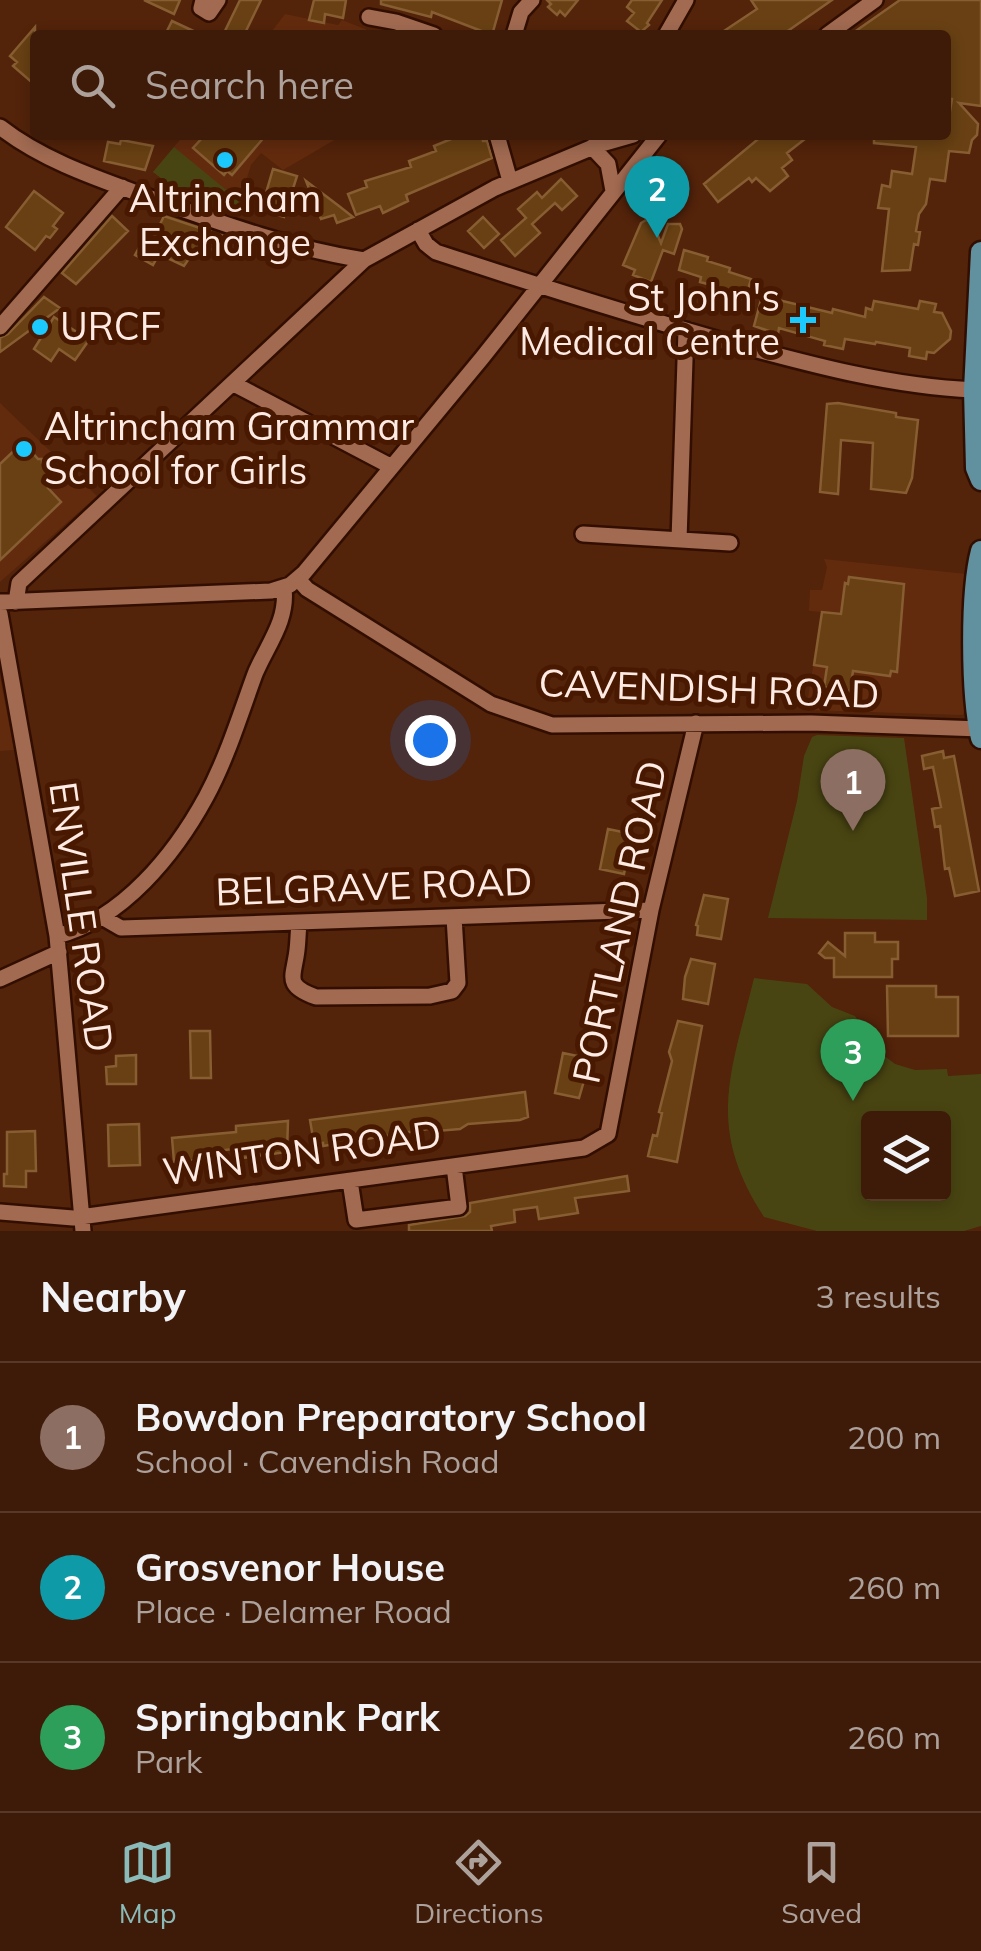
<!DOCTYPE html>
<meta charset="utf-8">
<style>
body{margin:0;font-family:Mulish,sans-serif;background:#452312;color:#f1f3f6}
.controls{position:absolute;right:30px;bottom:30px;display:grid;overflow:hidden;border-radius:10px;box-shadow:0 5px 15px #0003}
.controls button{width:90px;height:90px;display:grid;place-items:center;padding:0;border:0;border-bottom:2px solid #573829;background:#3e1a08;color:#f1f3f6;font:50px sans-serif}
.you{position:absolute;left:430px;top:740px;width:35px;height:35px;margin:-25px;border:8px solid #fff;border-radius:50%;background:#1a73e8;box-shadow:0 0 0 15px #1a73e833}
.badge{display:grid;place-items:center;width:65px;height:65px;border-radius:50%;background:#8bbbb9;color:#fff;font-size:32px;font-weight:700}
.pin{position:absolute;translate:-50% -82px;filter:drop-shadow(0 2px 5px #0008)}
.pin::after{content:'';position:absolute;top:52px;width:35px;height:30px;background:inherit;clip-path:polygon(0 0,100% 0,50% 100%)}
.list{margin:0;padding:0;list-style:none}
h2{display:flex;justify-content:space-between;align-items:center;height:130px;margin:0;padding:0 40px;font-size:42px}
h2 small{font-size:32px;font-weight:400;color:#ada19c}
.list li{display:grid;grid-template-columns:65px 1fr auto;gap:30px;align-items:center;box-sizing:border-box;height:150px;padding:0 40px;border-top:2px solid #573829}
.list b{display:block;font-size:38px;white-space:nowrap}
.list p{margin:0;font-size:32px;white-space:nowrap;color:#ada19c}
.list em{font-size:32px;font-style:normal;color:#ada19c}
.icon{flex:none;width:55px;height:55px;fill:none;stroke:currentColor;stroke-width:2;stroke-linecap:round;stroke-linejoin:round}
.map{position:relative;flex:none;width:981px;height:1231px;overflow:hidden}
.search{position:absolute;background:#3e1a08;box-shadow:0 5px 15px #0003;left:30px;right:30px;top:30px;height:110px;display:flex;align-items:center;gap:25px;box-sizing:border-box;padding:0 35px;border-radius:10px;color:#ada19c;font-size:38px}
.sheet{height:580px;background:#3e1a08}
nav{display:flex;justify-content:space-around;align-items:center;box-sizing:border-box;height:140px;border-top:2px solid #573829;background:#3e1a08;font-size:28px;color:#ada19c}
nav a{display:grid;justify-items:center;gap:5px}
nav .on{color:#8bbbb9}
.map>svg:first-child{display:block}
.built{fill:#632b0e}
.green{fill:#494512;fill-rule:evenodd}
.building{fill:#684013;stroke:#875d32;stroke-width:2.5}
.lines{fill:none;stroke-linecap:round;stroke-linejoin:round}
.minor-casing{stroke:#320e00;stroke-width:20}
.major-casing{stroke:#320e00;stroke-width:25}
.minor{stroke:#a16a51;stroke-width:15}
.major{stroke:#61909e;stroke-width:20}
.poi-dot{fill:#1cc9fc;stroke:#481900;stroke-width:4}
.labels{text-anchor:middle;stroke-width:10;stroke-linejoin:round;paint-order:stroke}
.poi-label{font-size:38px;fill:#ffebe3;stroke:#481900;text-anchor:start}
.street-label{font-size:38px;fill:#ffebe3;stroke:#481900}
</style>
<div class="map">
<svg width="981" height="1231" viewBox="0 0 981 1231">
<rect width="100%" height="100%" fill="#53230a"/>
<path class="built" d="M285 14 338 25 342 20 380 35H269Z
M184 135H343L283 170 261 153 251 165 235 216 179 192 153 172Z
M0 403 97 496 0 582Z
M824 559 966 574V705L963 715 806 710 822 612 809 611 810 590H822L827 567Z
M0 677 14 750 0 751Z"/>
<path class="green" d="M174 147 225 189 243 191 235 216 179 192 153 172Z
M817 735 904 738 927 898V920L768 918 797 801 804 756 812 737Z
M754 978 807 984 832 1007 855 1016 878 1051 895 1064 915 1070 947 1069 948 1076 981 1074V1226L964 1231H817L764 1217C705 1127 731 1073 754 978ZM868 1118H944V1194H868Z"/>
<path class="building" d="M144 0H180L174 14Z
M240 0H261L244 35H223Z
M314 0H346L343 18 325 14 324 23 309 20Z
M381 0H502L492 35 432 12 431 17 381 4Z
M547 0H578L565 16 560 11 557 15 548 7 551 4Z
M632 0H662L647 23 649 25 641 32 627 21 634 13 627 7Z
M751 0H832L782 35H718L757 9Z
M900 0H981V106L959 103 978 124 977 135 972 140 969 153 949 151 945 181 930 179 926 204 919 214 916 231 920 232 918 245 914 244 910 270 882 271 889 209 878 208 882 185 890 187 892 171 912 174 916 147 874 143V135H946L952 99 946 98V35H850Z
M172 21 202 35H165Z
M35 27V85L13 66 17 62 10 56Z
M205 135H266L232 175 227 171 224 175 193 148Z
M461 135H481L483 141H487L492 158 406 195 408 201 383 213 380 206 356 215 348 194 367 187 365 181 411 167 409 161 436 151 434 146Z
M763 135H810L787 153 792 160 782 168 788 176 770 191 756 178 752 182 749 178 718 202 704 184Z
M121 140 153 146 145 170 104 161 108 142 120 144Z
M273 169 297 176 284 217 261 210Z
M561 179 577 196 562 210 555 203 532 224 540 233 515 256 501 240 526 218 518 209 537 192 542 198Z
M306 181 339 206 353 217 337 223 334 215 321 219Z
M34 191 63 213 53 226 57 229 50 238 46 236 35 250 6 227Z
M112 216 128 231 76 284 62 273Z
M164 216 227 237 220 253 199 244 184 266 159 254 153 265 135 255 142 242 150 245Z
M483 217 499 234 484 248 468 231Z
M646 220 652 222 661 243 668 224H680L682 229 674 254 663 250 651 282 633 275 635 270 623 265 641 223Z
M684 250 708 257 707 261 730 268 729 272 751 279 745 300 721 293 723 288 700 282 701 277 679 270Z
M762 296 832 313 833 309 865 317 866 308 872 310 874 301 918 309 920 301 936 304 934 312 942 313 951 331 950 339 934 353 927 352 926 359 909 356 910 348 876 342 875 344 845 339 843 349 824 345 825 341 779 328 778 334 754 326Z
M44 297 60 308 0 352V338L8 334Z
M54 317 89 340 75 360 59 349 51 361 34 349Z
M838 403 896 413V417L918 420 912 478 906 493 871 489 873 443 841 440 838 494 820 492 827 404Z
M23 442 38 459H42V463L57 479 48 488 61 502 0 560V464Z
M849 577 904 584 897 672 891 671 890 676 853 671 850 691 824 687 827 667 814 665 822 612 841 614 845 583 848 584Z
M943 751 944 758 954 756 979 891 955 896 949 868 945 869 940 826 935 827 932 809 941 807 933 767 924 769 922 756Z
M608 829 632 834 629 865 626 864 624 874 600 869Z
M704 895 728 899 721 939 697 935 698 926 696 925Z
M845 933H875V942H898V959H892V977H834V958H825L819 953 828 942 845 956Z
M691 959 715 964 708 1004 683 999 685 977Z
M887 986H936V997H958V1036H888Z
M678 1021 702 1026 677 1162 648 1156 653 1135 657 1136 662 1113 659 1112 672 1061 669 1052Z
M190 1031H210L211 1078H191Z
M563 1053 587 1058 585 1067H588L579 1098 555 1093Z
M136 1055V1084H107L106 1067 116 1066V1056Z
M525 1092 528 1117 520 1120 468 1124 460 1129 437 1131V1128L428 1129 323 1146V1143L314 1144 310 1120Z
M288 1121 287 1152 242 1158 241 1148 217 1151 218 1158 174 1162 172 1138 236 1132V1126Z
M139 1124 140 1165 109 1166 108 1125Z
M35 1131 36 1171H26V1187L4 1186V1174H7V1132Z
M627 1176 629 1191 575 1198 578 1213 539 1219 537 1207 514 1210 515 1222 491 1226 492 1231H409V1225L465 1216 470 1212V1203Z"/>
<g class="lines">
<defs>
<path id="minor" d="M203 0 201 8 209 13 218 0
M369 17 396 22 434 35
M514 35 521 12 532 0
M666 35 686 0
M827 35 875 0
M0 127C46 163 105 181 159 201 226 225 294 249 364 260
M497 135 510 181
M592 147 608 164 613 191
M418 230 426 244 436 252C530 283 625 313 720 340 805 363 886 386 974 390
M0 327 122 187
M234 384 390 466
M583 534 730 543
M679 540 686 330
M298 579 307 589 491 704 552 725 811 723 981 729
M0 602 271 591 290 585 304 573 482 358 659 135
M16 602 19 583 364 260 495 188 598 145 633 135
M0 614 57 936 83 1231
M102 917 121 928 651 910
M299 924C298 933 298 942 297 950 294 977 283 985 316 997L430 996 452 991 458 983 454 917
M57 936C123 919 175 854 206 797 227 758 240 715 255 674 267 645 288 621 284 588
M0 979 59 952
M350 1181 356 1220 459 1207 454 1166
M0 1212 73 1218 584 1148 608 1134 651 910 696 723"/>
<path id="major" d="M981 252 974 390 976 468 981 480
M981 551C970 593 971 695 981 738"/>
</defs>
<use href="#minor" class="minor-casing"/>
<use href="#major" class="major-casing"/>
<use href="#minor" class="minor"/>
<use href="#major" class="major"/>
</g>
<g class="poi-dot">
<circle cx="225" cy="160" r="10"/>
<path d="M798 305h10v10h10v10h-10v10h-10v-10h-10v-10h10z"/>
<circle cx="40" cy="327" r="10"/>
<circle cx="24" cy="449" r="10"/>
</g>
<g class="labels">
<g class="poi-label">
<text x="225" y="212" text-anchor="middle">Altrincham<tspan x="225" dy="44">Exchange</tspan></text>
<text x="780" y="311" text-anchor="end">St John's<tspan x="780" dy="44">Medical Centre</tspan></text>
<text x="60" y="340">URCF</text>
<text x="44" y="440">Altrincham Grammar<tspan x="44" dy="44">School for Girls</tspan></text>
</g>
<g class="street-label">
<text transform="translate(709 689) rotate(2)" y="13">CAVENDISH ROAD</text>
<text transform="translate(374 887) rotate(-2)" y="13">BELGRAVE ROAD</text>
<text transform="translate(81 917) rotate(82)" y="13">ENVILLE ROAD</text>
<text transform="translate(620 922) rotate(-78)" y="13">PORTLAND ROAD</text>
<text transform="translate(302 1153) rotate(-8)" y="13">WINTON ROAD</text>
</g>
</g>
</svg>
<div class="controls">
<button><svg class="icon" aria-label="layers" viewBox="0 0 24 24"><path d="M12 4l9 5-9 5-9-5zM3 14l9 5 9-5"/></svg></button>
</div>
<div class="you"></div>
<div class="pin badge" style="left:853px;top:831px;background:#8d6e63">1</div>
<div class="pin badge" style="left:657px;top:238px;background:#0f9aa8">2</div>
<div class="pin badge" style="left:853px;top:1101px;background:#2e9e5b">3</div>
<div class="search"><svg class="icon" aria-label="search" viewBox="0 0 24 24"><circle cx="10" cy="10" r="6"/><path d="M15 15l6 6"/></svg>Search here</div>
</div>
<section class="sheet">
<h2>Nearby<small>3 results</small></h2>
<ul class="list">
<li><span class="badge" style="background:#8d6e63">1</span><div><b>Bowdon Preparatory School</b><p>School · Cavendish Road</p></div><em>200 m</em></li>
<li><span class="badge" style="background:#0f9aa8">2</span><div><b>Grosvenor House</b><p>Place · Delamer Road</p></div><em>260 m</em></li>
<li><span class="badge" style="background:#2e9e5b">3</span><div><b>Springbank Park</b><p>Park</p></div><em>260 m</em></li>
</ul>
</section>
<nav>
<a class="on"><svg class="icon" aria-label="map" viewBox="0 0 24 24"><path d="M3 6l6-2 6 2 6-2v14l-6 2-6-2-6 2zM9 4v14M15 6v14"/></svg>Map</a>
<a><svg class="icon" aria-label="directions" viewBox="0 0 24 24"><path d="M12 3l9 9-9 9-9-9zM9 14v-3h6M13 9l2 2-2 2"/></svg>Directions</a>
<a><svg class="icon" aria-label="saved" viewBox="0 0 24 24"><path d="M7 4h10v16l-5-4-5 4z"/></svg>Saved</a>
</nav>
